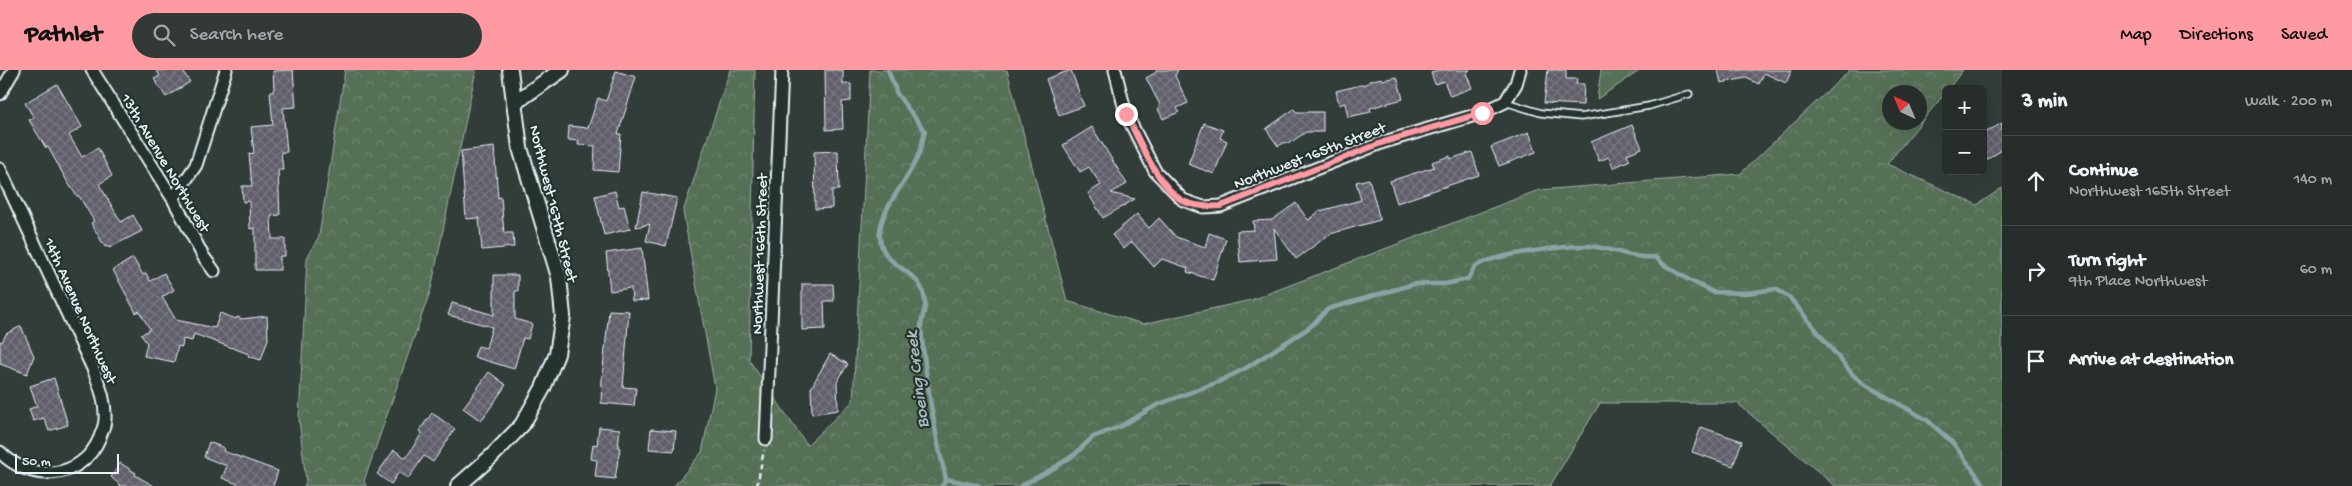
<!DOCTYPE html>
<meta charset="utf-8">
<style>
body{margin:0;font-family:"Gochi Hand",sans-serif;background:#323937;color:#f1f3f6}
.controls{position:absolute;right:15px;top:15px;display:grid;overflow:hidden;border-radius:8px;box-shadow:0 5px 20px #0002}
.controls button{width:45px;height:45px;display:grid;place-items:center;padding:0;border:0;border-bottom:1px solid #424947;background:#262d2b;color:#f1f3f6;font:25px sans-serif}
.compass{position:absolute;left:1882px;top:15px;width:45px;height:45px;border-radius:50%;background:#262d2b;box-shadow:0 5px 20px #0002;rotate:316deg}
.scale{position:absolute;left:15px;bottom:12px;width:104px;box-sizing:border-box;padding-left:5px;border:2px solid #e8f1f8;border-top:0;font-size:14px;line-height:18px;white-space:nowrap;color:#e8f1f8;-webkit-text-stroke:4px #26332d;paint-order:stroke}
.stop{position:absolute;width:15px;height:15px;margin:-11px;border:4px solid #ff9aa2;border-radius:50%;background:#fff}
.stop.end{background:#ff9aa2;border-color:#fff;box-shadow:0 1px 5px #0008}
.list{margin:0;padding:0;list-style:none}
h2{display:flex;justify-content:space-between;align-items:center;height:65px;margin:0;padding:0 20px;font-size:21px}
h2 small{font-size:16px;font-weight:400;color:#a4a8a9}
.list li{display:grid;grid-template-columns:32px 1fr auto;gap:15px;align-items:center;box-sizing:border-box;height:90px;padding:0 20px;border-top:1px solid #424947}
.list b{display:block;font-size:19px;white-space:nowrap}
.list p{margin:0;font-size:16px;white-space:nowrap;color:#a4a8a9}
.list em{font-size:16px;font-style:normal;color:#a4a8a9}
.icon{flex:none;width:28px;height:28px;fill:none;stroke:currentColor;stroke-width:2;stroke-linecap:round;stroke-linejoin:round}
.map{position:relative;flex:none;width:2002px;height:416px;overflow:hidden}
header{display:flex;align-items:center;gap:30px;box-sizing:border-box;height:70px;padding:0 25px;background:#ff9aa2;color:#111}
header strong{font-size:24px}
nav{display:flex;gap:28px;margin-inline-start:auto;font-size:18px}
.search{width:350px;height:45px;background:#323937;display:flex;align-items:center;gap:12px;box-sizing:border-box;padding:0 18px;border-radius:28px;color:#a4a8a9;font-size:19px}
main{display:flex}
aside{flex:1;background:#262d2b}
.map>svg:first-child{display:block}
.forest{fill:url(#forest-crowns);stroke:#9fb0a8;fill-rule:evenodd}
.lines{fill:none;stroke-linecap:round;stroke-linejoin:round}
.stream{stroke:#89a4a5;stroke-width:4.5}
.building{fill:url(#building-cross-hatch);stroke:#e8f1f8}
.service-casing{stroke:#e8f1f8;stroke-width:9}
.minor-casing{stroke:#e8f1f8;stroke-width:15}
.tertiary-casing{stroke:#e8f1f8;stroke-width:18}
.path{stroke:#e8f1f8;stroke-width:2.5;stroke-dasharray:5 4;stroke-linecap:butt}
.service{stroke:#26332d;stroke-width:5.5}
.minor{stroke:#26332d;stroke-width:11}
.tertiary{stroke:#26332d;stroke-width:14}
.route{stroke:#ff9aa2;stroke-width:6}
.labels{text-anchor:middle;stroke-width:4.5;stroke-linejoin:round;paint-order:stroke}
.street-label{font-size:16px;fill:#e8f1f8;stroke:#26332d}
.water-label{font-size:18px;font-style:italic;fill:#a9bdc0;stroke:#26332d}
</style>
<header>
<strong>Pathlet</strong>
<div class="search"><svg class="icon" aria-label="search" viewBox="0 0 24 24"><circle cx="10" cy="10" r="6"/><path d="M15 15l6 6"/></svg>Search here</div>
<nav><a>Map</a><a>Directions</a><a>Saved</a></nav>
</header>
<main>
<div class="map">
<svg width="2002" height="416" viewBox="0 0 2002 416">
<defs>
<pattern id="forest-crowns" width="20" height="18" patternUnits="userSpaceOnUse" patternTransform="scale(1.25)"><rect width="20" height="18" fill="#567057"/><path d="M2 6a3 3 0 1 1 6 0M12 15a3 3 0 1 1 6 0" fill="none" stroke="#6e8570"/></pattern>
<pattern id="building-cross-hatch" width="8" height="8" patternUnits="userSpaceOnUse" patternTransform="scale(1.25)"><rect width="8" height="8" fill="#615e6a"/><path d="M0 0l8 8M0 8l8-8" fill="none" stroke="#787680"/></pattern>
</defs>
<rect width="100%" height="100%" fill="#323c39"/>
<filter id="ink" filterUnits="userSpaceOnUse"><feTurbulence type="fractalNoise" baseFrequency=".02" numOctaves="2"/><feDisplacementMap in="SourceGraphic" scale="10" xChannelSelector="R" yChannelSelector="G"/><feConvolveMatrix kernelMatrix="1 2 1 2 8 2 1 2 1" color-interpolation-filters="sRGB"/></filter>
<g filter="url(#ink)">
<path class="forest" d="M345 0H476L431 219 364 411 366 416H304L306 412 299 349 307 188 319 166Z
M730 0H755L749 290 807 375 853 331 870 0H1007L1067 231 1143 254 1251 230 1539 120 1740 104 1850 0H1963L1948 19H1946V22L1887 94 1977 135 2002 118V416H1835L1737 333H1600L1550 416H674L702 382 715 318 683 142ZM1890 22H1920V52H1890Z
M1601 0H1641L1597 29Z"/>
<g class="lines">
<path class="stream" d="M888 0 897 24 925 61C923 68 922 76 919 83 911 107 882 136 880 161 877 197 916 197 923 222 929 242 920 245 921 259 926 309 934 360 946 409L942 416
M946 409 980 416
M1021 416 1054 398 1074 385 1093 367 1119 357 1157 335 1218 312 1246 298 1310 257 1328 239 1414 214H1445L1468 209C1470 205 1473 199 1476 196 1492 185 1576 173 1596 177 1617 180 1634 189 1655 187L1663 194 1689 210 1713 222 1747 223 1776 219 1790 228 1853 305 1864 314 1927 350 1952 372 1985 416"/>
</g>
<path class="building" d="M156 0H182L190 12 166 27 154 9 160 6Z
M293 0 296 37 283 38 287 82H281L283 100H278L280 145 271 146 272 169H285V186H280V200H255V158L250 159 249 131 243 132 242 116H252L249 84 254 83 251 57 273 55 270 22H273L274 18 273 1Z
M825 0H843V14H851V31L842 32 843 59 826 60Z
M1071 0 1084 36 1059 45 1046 9Z
M1157 0H1178L1175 6 1188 33 1177 38 1179 42 1163 49 1158 39 1160 35 1146 8 1155 3Z
M1438 0H1470L1466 3 1472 18 1450 26 1444 11 1435 14 1431 3Z
M1548 0H1566V9H1577L1576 14H1584L1583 35 1544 33Z
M1718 0H1792L1786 13 1764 3 1759 14 1746 8 1721 13Z
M616 1 636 7 618 64H621L618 102 594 100 595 76 578 75 579 71 568 70 569 56 588 58 598 28 606 31Z
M1397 7 1403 29 1370 38 1371 42 1348 47 1345 33 1339 35 1336 21 1369 13V11L1382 8 1383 10Z
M57 14 82 57 69 65 82 87 98 78 112 106 99 114 121 152 133 145 142 161 109 178 108 176 105 177 91 153 94 151 79 126H77L68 113 48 77 46 78 29 50 34 48 25 33Z
M1294 39 1296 42H1323V62H1306L1288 74 1286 72 1278 76 1266 59Z
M1204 53 1223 60 1220 68 1227 71 1214 104 1188 94Z
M2002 53V80L1983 92V64Z
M1632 55 1642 78 1627 84 1630 90 1613 98 1609 87 1599 91 1591 72Z
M1092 57 1127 114 1111 123 1135 129 1103 148 1088 123 1101 115 1089 97 1080 102 1063 75Z
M1529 62 1536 82 1499 96 1491 77Z
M494 77 498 128 501 127 504 163H513L514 177 482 180 479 148 466 149 461 81Z
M838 81 839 120H832V138L815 139 814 82Z
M1472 82 1479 105 1397 133 1390 111 1434 97 1432 92 1450 86V89Z
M1369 109 1380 150 1330 164 1296 189 1274 158 1277 189 1240 192 1237 161 1254 160 1253 151 1272 150 1296 133 1308 150 1320 141 1361 130 1356 112Z
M615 121 619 137 624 136 630 159 604 165 595 126Z
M643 122 677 128 666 176 646 171 650 154 636 157Z
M1137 144 1149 158 1159 148 1176 167 1205 177 1209 163 1226 169 1213 210 1187 202 1188 198 1162 189 1154 197 1132 172 1124 179 1112 165Z
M642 178 648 230 632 231 631 218 610 221 606 183Z
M133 188 143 205 146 203 150 211 164 203 174 220 162 227 176 250 215 258 220 243 236 249 237 247 242 249 267 246 268 269 261 290 248 286 249 284 194 264 192 271 183 269 182 277 178 276 174 292 144 286 147 273 141 265 150 259 139 241 136 243 113 200Z
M494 205H518V221H515V249L532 254 528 269 523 268 514 299 474 287 478 276 486 278 492 257 448 245 452 233 494 245Z
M802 214H833L834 231H824L825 259 802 260Z
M609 240 629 241 623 317 636 318 634 336 601 333 602 308Z
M21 256 34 286 27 304 0 294V271L2 272 6 264Z
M830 284 848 294 837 312 838 340 812 344 811 318Z
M489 302 506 315 481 351 463 338Z
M54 308 68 355 49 361 44 348 33 351 29 339 37 336 30 316Z
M432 343 455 359 433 392 424 386 408 409 399 402 391 414 377 404 394 380 406 388 422 363 419 361Z
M599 357 620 359 618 377 620 378 615 409 595 407 597 390 591 389 593 374 597 375Z
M1701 357 1742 371 1733 396 1692 382Z
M651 359 676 361 674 381 649 379Z
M209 372 224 378 223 381 278 401 273 416H243L222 408 227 396 204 387Z
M120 393 136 403 135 405 154 416H121L111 407Z"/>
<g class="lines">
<defs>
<path id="service" d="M1505 32 1541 43 1581 47 1649 36 1689 24"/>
<path id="minor" d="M92 0 173 129 203 186 214 201
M1115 0 1126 44 1155 101 1183 130 1203 137 1221 136 1384 72 1482 43 1505 32 1516 14 1520 0
M0 24 14 0
M0 99 94 301C100 317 106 332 105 349 105 356 102 361 100 367 82 411 30 413 0 382
M173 129 196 95 226 0
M766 369 782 0"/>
<path id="tertiary" d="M514 33 562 0
M458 416 491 387 522 355 543 318 557 284 563 246 559 207 520 78 510 0"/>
</defs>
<use href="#service" class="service-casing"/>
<use href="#minor" class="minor-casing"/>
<use href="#tertiary" class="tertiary-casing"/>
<path class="path" d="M757 416 764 380"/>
<use href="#service" class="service"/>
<use href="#minor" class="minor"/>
<use href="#tertiary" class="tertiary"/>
</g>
</g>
<g class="lines" filter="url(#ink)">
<path class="route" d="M1126 44C1140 71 1157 116 1183 131 1195 137 1208 137 1221 136L1384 72 1482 43"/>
</g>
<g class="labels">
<g class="street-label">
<text transform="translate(1309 84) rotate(-21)" y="6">Northwest 165th Street</text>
<text transform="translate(167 92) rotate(59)" y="6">13th Avenue Northwest</text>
<text transform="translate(555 133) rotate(76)" y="6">Northwest 167th Street</text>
<text transform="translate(758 184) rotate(-88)" y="6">Northwest 166th Street</text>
<text transform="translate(82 240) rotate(66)" y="6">14th Avenue Northwest</text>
</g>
<g class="water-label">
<text transform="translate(916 310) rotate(-97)" y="6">Boeing Creek</text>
</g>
</g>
</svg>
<div class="controls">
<button>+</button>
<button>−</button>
</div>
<svg class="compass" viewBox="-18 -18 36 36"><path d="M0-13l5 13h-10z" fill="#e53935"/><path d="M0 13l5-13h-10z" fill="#a4a8a9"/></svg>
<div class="scale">50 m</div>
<div class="stop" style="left:1482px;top:43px"></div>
<div class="stop end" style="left:1126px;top:44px"></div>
</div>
<aside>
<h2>3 min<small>Walk · 200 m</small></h2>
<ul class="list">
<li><svg class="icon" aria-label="ahead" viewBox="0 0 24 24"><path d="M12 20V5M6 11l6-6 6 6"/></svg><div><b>Continue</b><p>Northwest 165th Street</p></div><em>140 m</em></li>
<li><svg class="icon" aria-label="right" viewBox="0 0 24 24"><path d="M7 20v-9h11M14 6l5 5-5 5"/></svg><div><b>Turn right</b><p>9th Place Northwest</p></div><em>60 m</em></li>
<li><svg class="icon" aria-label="arrive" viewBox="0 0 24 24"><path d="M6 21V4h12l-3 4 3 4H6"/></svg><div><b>Arrive at destination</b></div></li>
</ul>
</aside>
</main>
